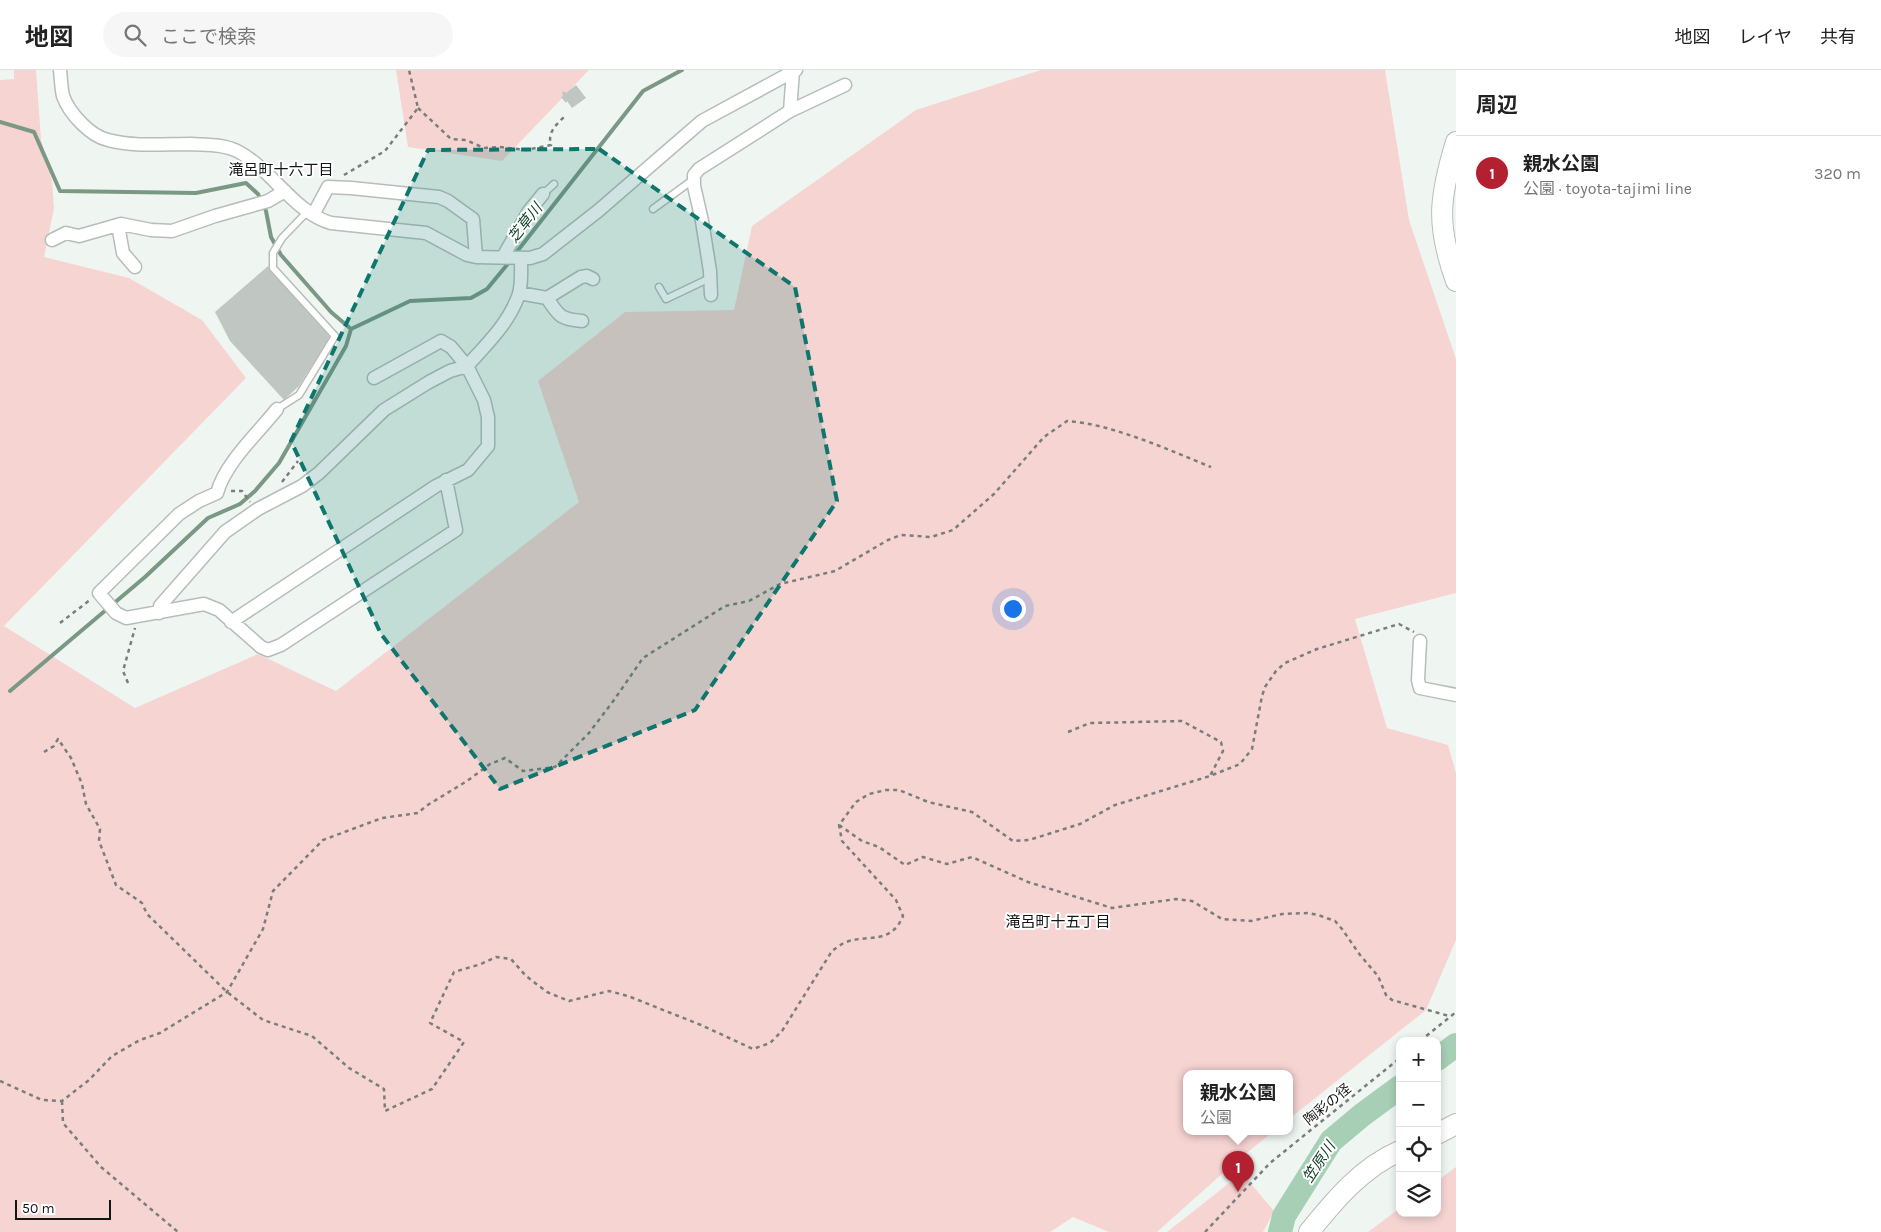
<!DOCTYPE html>
<html lang="ja">
<meta charset="utf-8">
<style>
body{margin:0;font-family:Karla,"Noto Sans JP",sans-serif;background:#f6f6f6;color:#222}
.controls{position:absolute;right:15px;bottom:15px;display:grid;overflow:hidden;border-radius:10px;box-shadow:0 2px 8px #0003}
.controls button{width:45px;height:45px;display:grid;place-items:center;padding:0;border:0;border-bottom:1px solid #e0e0e0;background:#fff;color:#222;font:25px sans-serif}
.scale{position:absolute;left:15px;bottom:12px;width:96px;box-sizing:border-box;padding-left:5px;border:2px solid #141615;border-top:0;font-size:14px;line-height:18px;white-space:nowrap;color:#141615;-webkit-text-stroke:4px #fff;paint-order:stroke}
.you{position:absolute;left:1012px;top:538px;width:18px;height:18px;margin:-12px;border:4px solid #fff;border-radius:50%;background:#1a73e8;box-shadow:0 0 0 8px #1a73e833}
.badge{display:grid;place-items:center;width:32px;height:32px;border-radius:50%;background:#b32130;color:#fff;font-size:16px;font-weight:700}
.pin{position:absolute;translate:-50% -41px;filter:drop-shadow(0 1px 2px #0008)}
.pin::after{content:'';position:absolute;top:26px;width:18px;height:15px;background:inherit;clip-path:polygon(0 0,100% 0,50% 100%)}
.popup{position:absolute;left:1183px;top:1000px;width:110px;height:65px;box-sizing:border-box;display:grid;place-content:center;border-radius:10px;background:#fff;filter:drop-shadow(0 1px 4px #0005);font-size:16px;white-space:nowrap;color:#767676}
.popup b{font-size:19px;color:#222}
.popup::after{content:'';position:absolute;left:50%;top:100%;margin-left:-10px;border:10px solid transparent;border-top-color:#fff}
.list{margin:0;padding:0;list-style:none}
h2{display:flex;justify-content:space-between;align-items:center;height:65px;margin:0;padding:0 20px;font-size:21px}
h2 small{font-size:16px;font-weight:400;color:#767676}
.list li{display:grid;grid-template-columns:32px 1fr auto;gap:15px;align-items:center;box-sizing:border-box;height:75px;padding:0 20px;border-top:1px solid #e0e0e0}
.list b{display:block;font-size:19px;white-space:nowrap}
.list p{margin:0;font-size:16px;white-space:nowrap;color:#767676}
.list em{font-size:16px;font-style:normal;color:#767676}
.icon{flex:none;width:28px;height:28px;fill:none;stroke:currentColor;stroke-width:2;stroke-linecap:round;stroke-linejoin:round}
.map{position:relative;flex:none;width:1456px;height:1162px;overflow:hidden}
header{display:flex;align-items:center;gap:30px;box-sizing:border-box;height:70px;padding:0 25px;background:#fff;border-bottom:1px solid #e0e0e0}
header strong{font-size:24px}
nav{display:flex;gap:28px;margin-inline-start:auto;font-size:18px}
.search{width:350px;height:45px;background:#f6f6f6;display:flex;align-items:center;gap:12px;box-sizing:border-box;padding:0 18px;border-radius:28px;color:#767676;font-size:19px}
main{display:flex}
aside{flex:1;background:#fff}
.map>svg:first-child{display:block}
.green{fill:#f6d4d2}
.lines{fill:none;stroke-linecap:round;stroke-linejoin:round}
.stream{stroke:#7b9885;stroke-width:4}
.river{stroke:#a7cfb5;stroke-width:24}
.building{fill:#c0c6c2}
.lane-casing{stroke:#b7bdb9;stroke-width:9}
.street-casing{stroke:#b7bdb9;stroke-width:15}
.primary-casing{stroke:#b7bdb9;stroke-width:22}
.path{stroke:#7a7e7b;stroke-width:2.5;stroke-dasharray:4 4;stroke-linecap:butt}
.lane{stroke:#fff;stroke-width:6}
.street{stroke:#fff;stroke-width:12}
.primary{stroke:#fff;stroke-width:20}
.marked{fill:#0f766e;fill-opacity:0.2;stroke:#0f766e;stroke-width:4;stroke-dasharray:10 6;stroke-linejoin:round}
.labels{text-anchor:middle;stroke-width:4;stroke-linejoin:round;paint-order:stroke}
.street-label{font-size:14px;fill:#141615;stroke:#fff}
.neighbourhood-label{font-size:15px;fill:#141615;stroke:#fff}
.water-label{font-size:15px;font-style:italic;fill:#134329;stroke:#fff}
</style>
<header>
<strong>地図</strong>
<div class="search"><svg class="icon" aria-label="search" viewBox="0 0 24 24"><circle cx="10" cy="10" r="6"/><path d="M15 15l6 6"/></svg>ここで検索</div>
<nav><a>地図</a><a>レイヤ</a><a>共有</a></nav>
</header>
<main>
<div class="map">
<svg width="1456" height="1162" viewBox="0 0 1456 1162">
<rect width="100%" height="100%" fill="#eff6f1"/>
<path class="green" d="M14 0H36L41 69 52 111 54 138 44 187 129 208 202 250 246 308 4 556 135 638 258 584 336 621 579 432 538 311 625 242 734 240 752 156 916 40 1041 0H1385L1409 150 1456 289V523L1355 549 1387 658 1448 675 1456 703V870L1426 940 1289 1049V1003H1187V1061H1274L1233 1094 1157 1162H1109L1073 1147 1050 1162H0V10L14 9Z
M396 0H589L502 91 408 77Z
M1456 1097V1162H1368L1400 1138V1143H1437V1111Z
M1242 1103 1274 1141 1263 1162H1167Z"/>
<g class="lines">
<path class="stream" d="M0 52 34 62 60 121 196 123 246 113 258 124 266 141 271 167 281 185 331 242 351 259
M515 184 643 21 682 0
M351 259 410 231 471 228 487 219 511 190
M10 621 145 507 208 448 240 434 255 421 279 393 346 276 351 259"/>
<path class="river" d="M1437 989 1456 975
M1280 1162 1284 1146 1331 1071 1362 1045 1400 1017"/>
</g>
<path class="building" d="M576 15 586 28 572 38 567 31 566 33 561 27 563 26 562 23 564 21 566 23Z
M268 196 330 267 299 316 284 330 230 271 215 242Z"/>
<g class="lines">
<defs>
<path id="lane" d="M543 124 554 114
M653 139 694 109
M659 217 666 229 710 208
M277 339 299 325 335 266 273 198V183L282 168 308 141"/>
<path id="street" d="M60 0C61 8 61 18 63 26 69 43 90 66 108 70 134 77 164 74 191 74 207 75 224 74 239 82 272 100 295 143 331 153L426 163 467 185 476 187 530 188 543 184 598 141 702 51 796 0
M790 41 845 15
M313 145 328 117 351 118 439 127 448 131 473 149 476 187
M118 155 123 183 135 197
M52 170 66 163 79 166 121 154 151 160 172 161 215 146 268 131 285 121
M503 187 529 141 543 124
M519 223 547 228 581 207 587 206 593 209
M711 225 710 201 702 151 694 116V105L699 99 790 41 793 1
M547 228C559 246 560 249 582 251
M277 339C258 363 225 393 217 423L199 431 179 444 99 523 116 543 126 548 204 534 219 540 261 577 268 580 281 575 456 460 446 410
M159 543 160 536 225 462 258 439 302 416 319 403 384 340 429 312 450 301 467 296 451 277 441 271 374 308
M231 552 436 416 468 400 488 376V347L484 330 467 296C487 274 509 253 519 224 522 213 521 200 521 188
M1420 571 1418 610 1420 618 1456 625"/>
<path id="primary" d="M1456 72C1439 128 1436 155 1456 211
M1437 1064 1456 1054
M1309 1162C1334 1131 1362 1097 1400 1081"/>
</defs>
<use href="#lane" class="lane-casing"/>
<use href="#street" class="street-casing"/>
<use href="#primary" class="primary-casing"/>
<path class="path" d="M418 38 451 69 466 70 484 78 500 77 526 80 551 75C547 62 557 54 565 46
M344 105 385 81 418 38 409 0
M282 412 298 391
M231 421H242L250 432
M60 553 90 530
M128 613 123 601 135 558
M1068 662 1090 653 1182 651 1221 672 1223 681 1210 706
M44 682 54 676 58 669 71 688 82 714 86 734 100 759 99 771 116 815 142 833 147 844 227 922 263 950 312 966 349 998 384 1019 385 1041 432 1019 464 972 430 953 454 902 481 894 496 887 511 889 526 906 547 922 569 931 609 921 628 926 701 955 753 979 770 973 782 961 832 881C836 878 841 874 846 872 869 864 891 875 903 846L896 830 842 771 839 755 856 732 869 724 886 720H899L928 732 972 742 1013 771 1029 770 1080 754 1115 735 1210 706 1240 694 1252 679 1262 626 1265 617 1276 601 1285 593 1317 579 1399 554 1414 562
M839 755 862 771 879 777 905 795 923 787 947 794 972 787 1028 812 1112 838 1176 829 1192 831 1222 849 1251 851 1282 844 1308 843 1318 845 1335 851 1342 859 1360 885 1378 906 1386 925 1392 930 1449 946
M1420 971 1456 942
M0 1011 42 1030 62 1031 89 1010 112 986 140 970 160 963 227 922 263 859 273 821 323 770 382 748 418 743 426 736 467 711 490 694 505 688 523 701 555 697 589 663 614 630 643 588 725 536 749 531 780 514 835 501 888 470 901 465 931 467 953 460 994 424 1044 367 1067 351C1112 354 1169 380 1211 397
M62 1031 63 1053 101 1097 178 1162
M1205 1162 1270 1093 1400 988"/>
<use href="#lane" class="lane"/>
<use href="#street" class="street"/>
<use href="#primary" class="primary"/>
</g>
<path class="marked" d="M599 79 795 217 837 431 695 640 500 719 381 564 291 371 428 80Z"/>
<g class="labels">
<g class="street-label">
<text transform="translate(1327 1034) rotate(-39)" y="5">陶彩の径</text>
</g>
<g class="neighbourhood-label">
<text x="281" y="105">滝呂町十六丁目</text>
<text x="1058" y="857">滝呂町十五丁目</text>
</g>
<g class="water-label">
<text transform="translate(525 153) rotate(-52)" y="5">芝草川</text>
<text transform="translate(1319 1092) rotate(-56)" y="5">笠原川</text>
</g>
</g>
</svg>
<div class="controls">
<button>+</button>
<button>−</button>
<button><svg class="icon" aria-label="locate" viewBox="0 0 24 24"><circle cx="12" cy="12" r="6"/><path d="M12 2v4M12 18v4M2 12h4M18 12h4"/></svg></button>
<button><svg class="icon" aria-label="layers" viewBox="0 0 24 24"><path d="M12 4l9 5-9 5-9-5zM3 14l9 5 9-5"/></svg></button>
</div>
<div class="scale">50 m</div>
<div class="you"></div>
<div class="pin badge" style="left:1238px;top:1122px">1</div>
<div class="popup"><b>親水公園</b>公園</div>
</div>
<aside>
<h2>周辺<small></small></h2>
<ul class="list">
<li><span class="badge">1</span><div><b>親水公園</b><p>公園 · toyota-tajimi line</p></div><em>320 m</em></li>
</ul>
</aside>
</main>
